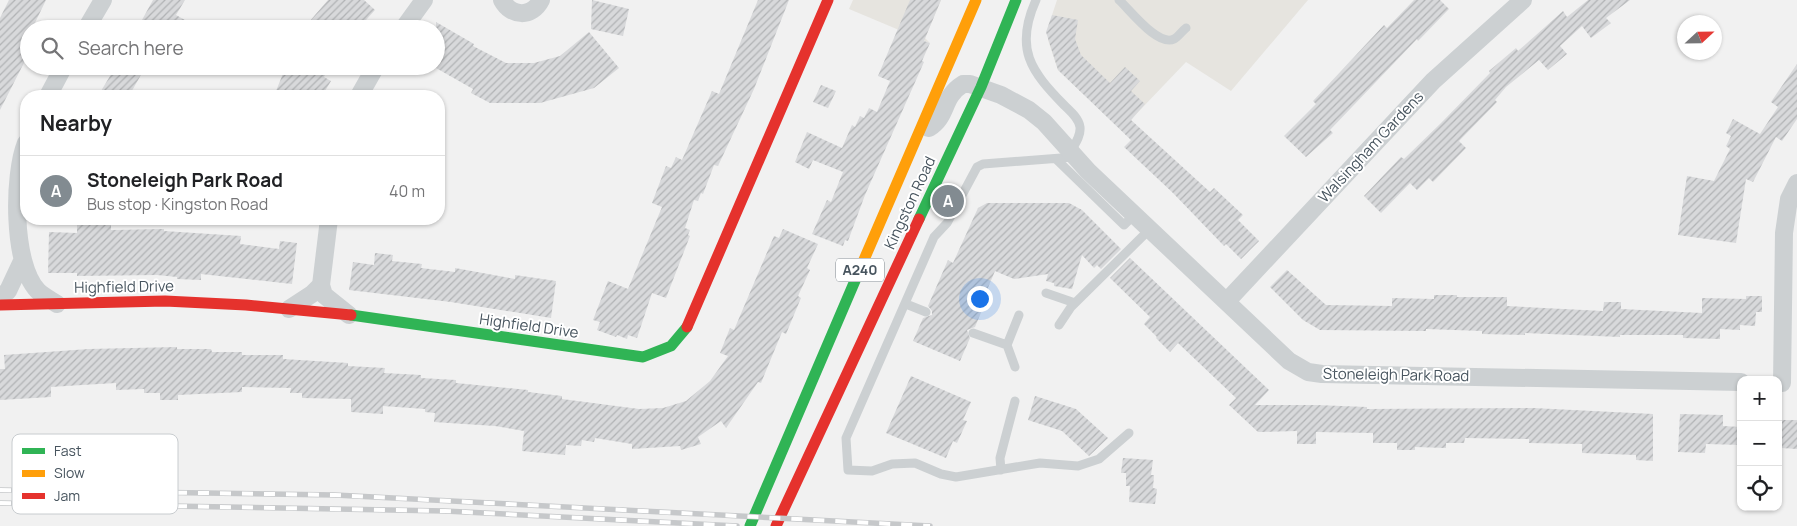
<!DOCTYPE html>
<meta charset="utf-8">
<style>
body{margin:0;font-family:Manrope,sans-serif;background:#f2f2f2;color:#202124}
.controls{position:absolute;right:15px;bottom:15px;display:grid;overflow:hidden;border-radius:10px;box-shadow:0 1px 4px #0004}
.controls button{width:45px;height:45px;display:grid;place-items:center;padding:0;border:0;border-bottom:1px solid #e0e0e0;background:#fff;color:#202124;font:25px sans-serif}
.compass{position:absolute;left:1677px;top:15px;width:45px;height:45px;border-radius:50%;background:#fff;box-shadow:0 1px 4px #0004;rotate:68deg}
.you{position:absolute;left:979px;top:298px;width:18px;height:18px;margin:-12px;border:4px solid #fff;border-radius:50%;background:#1a73e8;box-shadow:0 0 0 8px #1a73e833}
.badge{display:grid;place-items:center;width:32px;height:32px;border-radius:50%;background:#828b91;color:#fff;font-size:16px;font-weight:700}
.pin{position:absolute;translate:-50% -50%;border:2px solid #fff;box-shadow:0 1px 5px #0006}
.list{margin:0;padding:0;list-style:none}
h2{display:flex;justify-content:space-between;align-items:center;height:65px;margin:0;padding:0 20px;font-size:21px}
h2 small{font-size:16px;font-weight:400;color:#757577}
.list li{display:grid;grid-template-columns:32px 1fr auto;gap:15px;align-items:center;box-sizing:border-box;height:70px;padding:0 20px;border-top:1px solid #e0e0e0}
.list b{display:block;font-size:19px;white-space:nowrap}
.list p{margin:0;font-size:16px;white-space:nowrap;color:#757577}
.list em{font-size:16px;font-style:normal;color:#757577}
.icon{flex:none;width:28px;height:28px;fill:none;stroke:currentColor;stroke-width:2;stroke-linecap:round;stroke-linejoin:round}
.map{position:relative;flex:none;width:1797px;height:526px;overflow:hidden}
.search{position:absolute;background:#fff;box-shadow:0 1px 4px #0004;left:20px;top:20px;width:425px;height:55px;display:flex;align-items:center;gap:12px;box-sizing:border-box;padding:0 18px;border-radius:28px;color:#757577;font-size:19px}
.panel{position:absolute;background:#fff;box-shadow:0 1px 4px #0004;left:20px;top:90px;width:425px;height:135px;border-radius:20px}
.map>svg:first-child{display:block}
.commercial{fill:#e6e4df}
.building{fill:url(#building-hatch)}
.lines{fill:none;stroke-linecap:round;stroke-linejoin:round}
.lane{stroke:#ccd0d2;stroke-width:9}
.street{stroke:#ccd0d2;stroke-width:18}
.fast{stroke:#30b455;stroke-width:11}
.slow{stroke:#ff9f0a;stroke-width:11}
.jam{stroke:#e5322d;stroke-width:11}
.rail-casing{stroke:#c6c8ca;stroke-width:5.5}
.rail{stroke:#fff;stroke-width:4;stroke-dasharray:11;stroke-linecap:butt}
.labels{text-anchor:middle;stroke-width:4;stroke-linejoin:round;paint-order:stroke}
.shield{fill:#fff;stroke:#7e878e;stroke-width:1}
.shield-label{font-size:14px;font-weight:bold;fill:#47545e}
.street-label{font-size:15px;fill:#47545e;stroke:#fff}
.key{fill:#fff;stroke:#c8cccf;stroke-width:1}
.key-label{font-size:14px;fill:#47545e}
</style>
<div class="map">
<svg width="1797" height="526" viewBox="0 0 1797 526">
<defs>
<pattern id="building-hatch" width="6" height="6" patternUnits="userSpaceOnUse" patternTransform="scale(1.25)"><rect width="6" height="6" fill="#d8d9db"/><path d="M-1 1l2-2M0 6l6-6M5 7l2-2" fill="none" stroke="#b1b3b5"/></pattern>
</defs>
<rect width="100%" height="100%" fill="#f1f1f1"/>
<path class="commercial" d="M853 0H941L925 38 930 43 849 9Z
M1057 0H1308L1231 91 1186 62 1121 130 1058 70 1048 40 1052 15Z"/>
<path class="building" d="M9 0H46L32 29H29V53L0 110V18Z
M153 0H185L176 15 201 29H137Z
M328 0H364L375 10 358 29H303Z
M592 0 629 9 623 36 591 29Z
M758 0H789L754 89 718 166 714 165 703 194 701 193 698 201 694 200 685 228 690 230 688 235 690 236 666 298 652 293 637 338 628 335 627 339 617 335 616 337 597 330 600 322 593 320 608 281 628 289 662 207 652 203 666 166 671 168 676 157 682 160 712 91 719 94Z
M910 0H941L924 41 930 43 922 61 924 62 865 195 848 241 845 240 843 246 812 234 827 200 831 202 843 172 813 160 809 169 795 162 807 132 842 148 852 125 855 127 860 116 864 118 869 108 877 112 890 81 878 76Z
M1414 0H1440L1449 9 1418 41 1417 39 1330 130 1333 133 1306 157 1284 136 1316 104 1313 101 1384 25 1387 28Z
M1588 0H1630L1606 18 1611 23 1591 38 1582 26 1560 46 1567 54 1548 70 1539 60 1506 87 1495 100 1497 102 1459 141 1466 148 1433 182 1429 178 1417 190 1410 183 1381 213 1364 196 1401 157 1404 159 1441 123 1490 73 1489 71 1516 48 1518 51 1563 11 1567 17Z
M1052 15 1078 20 1075 39 1081 55 1110 83 1125 67 1140 81 1131 91 1145 104 1131 120 1210 192 1214 188 1243 215 1238 220 1259 241 1241 259 1226 244 1224 246 1173 193 1124 147 1131 140 1058 70 1046 32Z
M436 22 474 44 473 46 506 63H534L560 56 589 32 619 68 594 88 540 103H490L471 93 473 89 436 68Z
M1797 64V119L1782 141 1776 137 1753 182 1746 179 1736 243 1678 235 1687 176 1714 181 1730 149 1726 146 1731 136 1726 133 1733 119 1760 134 1778 107 1771 102Z
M116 66H146L129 96H98Z
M286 66H314L326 73 324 77 331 81 322 96H274Z
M821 85 836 91 828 108 813 102Z
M987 203H1069L1082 210 1121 249 1101 269 1097 265 1094 268 1082 255 1072 289 1054 286V283L1046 281 1048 274 1014 279 995 271 982 302 985 303 975 327 967 330 970 338 960 361 913 341 923 318 932 315V311L928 306 948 260 953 263 978 208Z
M77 222 111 223V230L164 229V231L241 236 240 244 279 249 280 241 297 243 292 284 201 274V280L177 279V277L157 275 77 276V273H48L49 232 77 233Z
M783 229 818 244 807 268 810 270 798 296 801 298 786 334 782 332 761 383 758 382 726 428 721 421 698 437 701 444 681 450 680 446 632 449V444L595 438 594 442 582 440 581 446 566 445 565 455 522 451 524 431 495 426 434 422 435 413 425 412V409L383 406V414L351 412V399L302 398V393H290L291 388 242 387V392L178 395V400H160V393H144V389L116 390V383L82 385 51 387V397L0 400V369H5L4 355 89 349 177 347V349H211L212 352H242V355H283V359L348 363V366L385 368 384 373 421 375V378L456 380V383L528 390V392L562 396V399L639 409 663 408 686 401 710 381 728 356 720 353 730 328 734 330 774 236 779 238Z
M375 253 393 255 392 261 422 264 421 268 455 272V268L515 279V275L556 281 551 318 451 302 349 290 353 262 374 265Z
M1130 258 1269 390 1255 405H1316L1367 407V409L1533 408 1653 414V461L1636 460V455L1582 453V444L1529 443V439L1465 438 1464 443H1446V448L1415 447V450H1397V443H1373V433L1316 432V444H1297V431L1258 432 1229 405 1236 398 1178 343 1170 352 1156 338 1157 337 1144 324 1150 317 1110 278Z
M1287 270 1326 305 1392 306V298L1434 299V295H1457V297H1507V306L1603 311 1604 302H1621V309L1702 313V298L1746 299V296H1762V312H1756L1755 326 1740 325V330L1720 329V339L1683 338V335H1620V337L1525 333V335L1482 334V331L1426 329V331L1320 330 1303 320 1270 287Z
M911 376 971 402 963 420 967 421 957 443 953 441 946 458 886 433Z
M1035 396 1076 409 1108 438 1089 456 1062 431 1028 420Z
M1680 414 1723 415V426L1741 427V445L1706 444 1705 453 1678 452Z
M1782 420H1797V449L1781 448Z
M1123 458 1153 460 1151 475H1154L1153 488 1157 489 1155 504 1129 502 1130 486H1126V473H1121Z"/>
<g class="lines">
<path class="lane" d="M1036 0C1014 49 1031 71 1064 105 1070 111 1079 118 1080 127 1081 136 1075 144 1071 151
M1119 0C1130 10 1158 47 1174 39 1178 37 1182 31 1186 28
M1074 157 983 164 977 167 947 223 934 237 846 438 848 470 872 471 892 464 915 463 941 474 956 477 1040 463 1078 466 1099 459 1129 433
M1056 159 1124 225 1135 214
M1046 293 1075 303
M906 304 926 312
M1059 325 1071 307 1150 229
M973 333 1007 345
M1015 367 1007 345 1019 315
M1001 470 1000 458 1015 401"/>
<path class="street" d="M502 0C511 17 532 18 541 0
M86 29 103 0
M403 29 424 0
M48 96 64 66
M359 96 376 66
M929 128C949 115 941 98 963 84H970L1001 95 1029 110 1044 122 1088 171 1289 361 1308 372 1322 374 1741 382
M26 143C13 175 12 264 38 291 43 296 51 300 57 304
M329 219 321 285 324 295 349 315
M0 297 8 291 22 261
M1227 301 1433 81 1523 0
M289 309 312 294 321 285
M1782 383 1784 233 1789 199 1797 183"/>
<path class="fast" d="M919 219 981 87 1016 0
M351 315 643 357 671 346 687 327
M750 526 860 269"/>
<path class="slow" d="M860 269 976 0"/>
<path class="jam" d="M0 305 165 301 246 305 351 315
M687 327 828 0
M776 526 919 219"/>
<defs>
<path id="rail" d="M0 490 335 495 930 526
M0 503 445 511 737 526"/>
</defs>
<use href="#rail" class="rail-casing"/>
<use href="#rail" class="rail"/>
</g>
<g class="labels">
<rect class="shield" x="836" y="258.5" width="48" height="23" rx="4"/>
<g class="shield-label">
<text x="860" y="275">A240</text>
</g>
<g class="street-label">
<text transform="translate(1371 147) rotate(-47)" y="5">Walsingham Gardens</text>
<text transform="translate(910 203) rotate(-65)" y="5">Kingston Road</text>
<text transform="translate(124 287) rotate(-1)" y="5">Highfield Drive</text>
<text transform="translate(529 326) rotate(8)" y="5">Highfield Drive</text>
<text transform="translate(1396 375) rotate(1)" y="5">Stoneleigh Park Road</text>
</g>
</g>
<rect x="12" y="434" width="166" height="80" rx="8" class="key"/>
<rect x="22" y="448" width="23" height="6" fill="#30b455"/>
<rect x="22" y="470" width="23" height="7" fill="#ff9f0a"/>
<rect x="22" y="493" width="23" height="6" fill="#e5322d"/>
<g class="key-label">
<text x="54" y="456">Fast</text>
<text x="54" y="478">Slow</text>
<text x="54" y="501">Jam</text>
</g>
</svg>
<div class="controls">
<button>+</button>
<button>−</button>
<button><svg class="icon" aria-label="locate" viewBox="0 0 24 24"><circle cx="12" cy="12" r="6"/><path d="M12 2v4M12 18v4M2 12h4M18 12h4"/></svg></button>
</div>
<svg class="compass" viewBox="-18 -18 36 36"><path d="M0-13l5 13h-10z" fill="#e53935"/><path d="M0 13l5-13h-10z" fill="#757577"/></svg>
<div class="you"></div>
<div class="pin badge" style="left:948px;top:201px">A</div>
<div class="search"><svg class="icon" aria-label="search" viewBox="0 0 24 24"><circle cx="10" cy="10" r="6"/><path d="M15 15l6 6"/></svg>Search here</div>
<section class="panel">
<h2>Nearby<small></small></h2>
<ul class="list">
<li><span class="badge">A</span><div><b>Stoneleigh Park Road</b><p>Bus stop · Kingston Road</p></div><em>40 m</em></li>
</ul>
</section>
</div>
